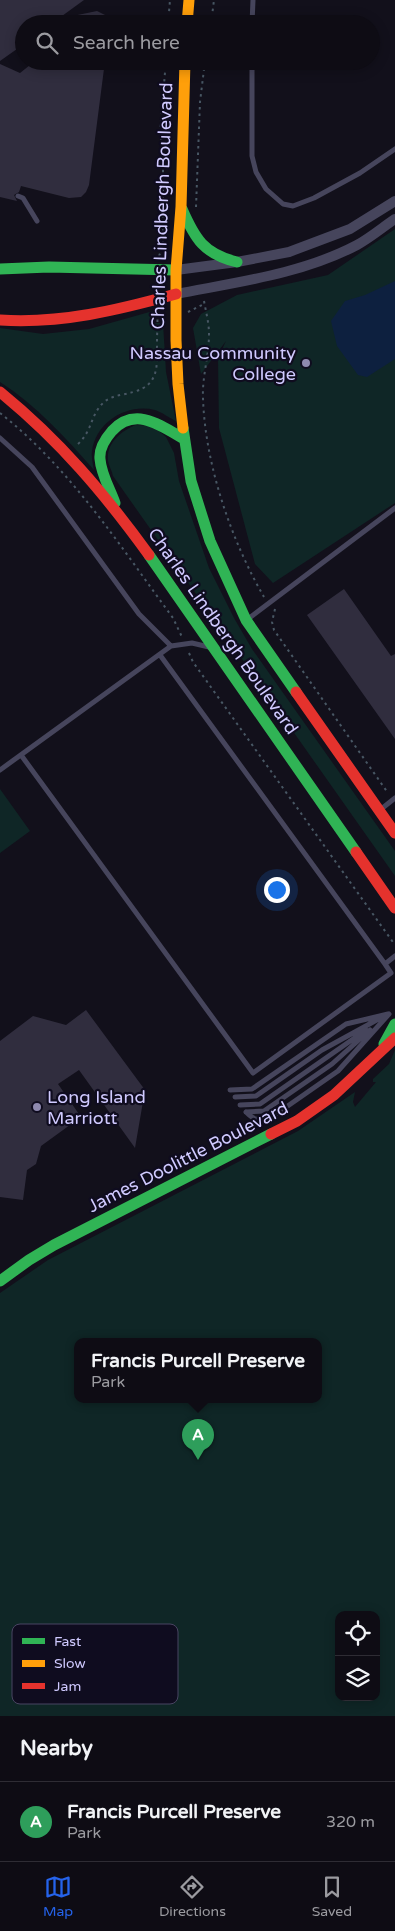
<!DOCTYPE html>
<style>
body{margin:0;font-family:"Varela Round",sans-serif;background:#17151d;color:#f1f3f6}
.controls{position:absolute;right:15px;bottom:15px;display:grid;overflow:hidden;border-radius:10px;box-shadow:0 2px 12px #0003}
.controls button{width:45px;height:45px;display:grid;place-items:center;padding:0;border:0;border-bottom:1px solid #2e2c34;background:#0e0c14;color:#f1f3f6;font:25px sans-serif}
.you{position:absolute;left:276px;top:889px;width:18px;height:18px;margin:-12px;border:4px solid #fff;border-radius:50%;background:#1a73e8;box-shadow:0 0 0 8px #1a73e833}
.badge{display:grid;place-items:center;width:32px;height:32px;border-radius:50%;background:#2563eb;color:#fff;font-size:16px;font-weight:700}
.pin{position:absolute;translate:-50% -41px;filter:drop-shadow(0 1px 2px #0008)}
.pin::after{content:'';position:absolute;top:26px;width:18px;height:15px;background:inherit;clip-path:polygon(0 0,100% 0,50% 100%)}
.popup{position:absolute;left:74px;top:1338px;width:248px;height:65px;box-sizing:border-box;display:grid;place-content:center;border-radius:10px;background:#0e0c14;filter:drop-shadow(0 1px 4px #0005);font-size:16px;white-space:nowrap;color:#9b9ba0}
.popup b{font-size:19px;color:#f1f3f6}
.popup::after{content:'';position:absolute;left:50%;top:100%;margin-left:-10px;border:10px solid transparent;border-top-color:#0e0c14}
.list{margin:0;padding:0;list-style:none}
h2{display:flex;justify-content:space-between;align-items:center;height:65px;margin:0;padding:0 20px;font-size:21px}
h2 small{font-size:16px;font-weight:400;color:#9b9ba0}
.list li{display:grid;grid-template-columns:32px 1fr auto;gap:15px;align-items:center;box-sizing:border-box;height:80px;padding:0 20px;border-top:1px solid #2e2c34}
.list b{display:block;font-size:19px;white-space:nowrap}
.list p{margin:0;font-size:16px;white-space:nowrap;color:#9b9ba0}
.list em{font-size:16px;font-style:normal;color:#9b9ba0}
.icon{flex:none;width:28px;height:28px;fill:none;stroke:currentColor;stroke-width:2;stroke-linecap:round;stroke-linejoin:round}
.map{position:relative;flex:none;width:395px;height:1716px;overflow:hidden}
.search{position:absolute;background:#0e0c14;box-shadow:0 2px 12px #0003;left:15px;right:15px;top:15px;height:55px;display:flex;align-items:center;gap:12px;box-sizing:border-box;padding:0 18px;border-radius:28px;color:#9b9ba0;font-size:19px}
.sheet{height:145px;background:#0e0c14}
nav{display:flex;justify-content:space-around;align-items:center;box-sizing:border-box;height:70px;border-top:1px solid #2e2c34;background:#0e0c14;font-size:14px;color:#9b9ba0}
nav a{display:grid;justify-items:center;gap:2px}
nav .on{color:#2563eb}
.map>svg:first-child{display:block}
.green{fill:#0f2626;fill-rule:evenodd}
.water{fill:#0d203f}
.building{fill:#302d3e}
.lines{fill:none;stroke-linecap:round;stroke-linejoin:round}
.path{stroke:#485764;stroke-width:2;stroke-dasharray:2.5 4;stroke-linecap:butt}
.lane{stroke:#46455c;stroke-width:5}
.street{stroke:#46455c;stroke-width:10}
.fast{stroke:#30b455;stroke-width:11}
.slow{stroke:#ff9f0a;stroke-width:11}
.jam{stroke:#e5322d;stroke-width:11}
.poi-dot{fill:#8e89af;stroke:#0f0c1f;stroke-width:2}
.labels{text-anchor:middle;stroke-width:4.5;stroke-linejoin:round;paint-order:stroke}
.street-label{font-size:18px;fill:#d0caff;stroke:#0f0c1f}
.poi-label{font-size:18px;fill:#d0caff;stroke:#0f0c1f;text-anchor:end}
.key{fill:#0f0c1f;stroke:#494562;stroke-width:1}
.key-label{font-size:14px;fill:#d0caff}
</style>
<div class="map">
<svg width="395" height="1716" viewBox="0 0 395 1716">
<rect width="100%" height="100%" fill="#12101b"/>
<path class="green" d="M395 229V503L273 583 255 564 219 428 218 358 226 341 201 374 193 328 201 314 237 295 328 275Z
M153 311V323H163L166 372 176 421C169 418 162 412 155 410 127 403 96 422 92 451 91 457 93 464 94 470 66 438 36 405 0 382V328L43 334 89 329Z
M136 425 153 426 166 437 174 453 179 481 209 568 234 618 252 649 395 851V876L113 476C112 471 109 466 108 461 106 443 121 431 136 425Z
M0 789 30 831 0 853Z
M395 1050V1716H0V1293L48 1260 298 1131 355 1092 353 1102 355 1107 376 1082H373V1079L389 1064ZM78 1341H318V1399H78ZM339 1615H376V1697H339Z"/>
<path class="water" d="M395 281V359L367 377 358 375 337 346 331 321 345 301 365 295Z"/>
<path class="building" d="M0 0H84L51 24H24V44L0 61Z
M97 11 105 15 112 24H59L58 19Z
M35 61H105L89 185 86 192 81 197 69 198 21 186 19 192 14 195 17 201 0 197V64L20 73Z
M344 589 391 656 395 654V739L307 615Z
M86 1010 145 1090 135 1148 79 1070 58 1084 81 1117 41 1146 36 1164 27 1170 23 1200 0 1197V1041L33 1016 66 1025Z"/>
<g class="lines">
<path class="path" d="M168 24 170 0
M211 24 214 0
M196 207 200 102 205 61
M159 256 163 246V151L160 131 166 61
M204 301C206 312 209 323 209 334 209 356 202 377 203 398 205 464 231 540 264 597
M188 312 204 304
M0 413C71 469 120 546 173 618L182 637
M78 444C93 430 90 415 104 402 112 395 124 395 133 392 160 385 157 365 157 342 157 332 158 321 157 311
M275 609 272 622 274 630 388 793
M189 653 193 662 395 945"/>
<path class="lane" d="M252 24 253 0
M252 61V156L256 172 266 189 283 204 293 206 314 198 360 173 395 149
M18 196 23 198 37 221
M0 438 32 467 139 614 171 646 0 770
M248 619 395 508
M171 646 192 643 209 647
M160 655 385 964 395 956
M21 755 253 1073 391 973 385 964
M380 810 395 798
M230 1090 252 1089 346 1024 388 1014
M235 1097 256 1096 322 1050 384 1016
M240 1105 260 1104 366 1030
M246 1112C254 1120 258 1121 269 1119L338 1071 389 1014
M246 1112 264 1111 332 1064 370 1030"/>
<path class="street" d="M176 270 237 262 289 252 350 229 395 201
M176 294C237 282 302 274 357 245 370 238 383 227 395 219"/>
<path class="fast" d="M182 209C195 239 204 254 237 262
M0 269 49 267 176 270
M183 428 191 481 210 541 246 620 296 692
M115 503C110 489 101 474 100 459 99 449 105 439 112 431 135 406 160 425 184 439
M149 555 356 852
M384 1044 395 1024
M0 1281 29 1260 54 1245 271 1134"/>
<path class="slow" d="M187 24 189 0
M183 428 178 384 176 340V270L181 207 185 61"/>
<path class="jam" d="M0 320C61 324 118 310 176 294
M0 392C60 441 104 493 149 555
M296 692 395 833
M356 852 395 908
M271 1134 297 1121 334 1095 395 1038"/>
</g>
<g class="poi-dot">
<circle cx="306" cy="363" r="5"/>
<circle cx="37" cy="1107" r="5"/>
</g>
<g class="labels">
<g class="street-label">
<text transform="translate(162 206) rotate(-88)" y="6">Charles Lindbergh Boulevard</text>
<text transform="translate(223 631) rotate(55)" y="6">Charles Lindbergh Boulevard</text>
<text transform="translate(188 1157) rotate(-27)" y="6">James Doolittle Boulevard</text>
</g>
<g class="poi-label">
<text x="296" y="359">Nassau Community<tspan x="296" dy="21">College</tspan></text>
<text x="47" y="1103" text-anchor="start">Long Island<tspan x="47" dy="21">Marriott</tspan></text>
</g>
</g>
<rect x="12" y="1624" width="166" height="80" rx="8" class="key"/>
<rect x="22" y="1638" width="23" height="6" fill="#30b455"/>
<rect x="22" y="1660" width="23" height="7" fill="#ff9f0a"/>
<rect x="22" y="1683" width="23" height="6" fill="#e5322d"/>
<g class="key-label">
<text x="54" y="1646">Fast</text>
<text x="54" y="1668">Slow</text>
<text x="54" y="1691">Jam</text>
</g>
</svg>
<div class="controls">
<button><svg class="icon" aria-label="locate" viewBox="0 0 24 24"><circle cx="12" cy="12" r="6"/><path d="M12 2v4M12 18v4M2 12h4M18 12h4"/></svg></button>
<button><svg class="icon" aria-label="layers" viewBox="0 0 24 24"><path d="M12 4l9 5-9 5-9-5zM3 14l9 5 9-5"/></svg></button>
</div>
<div class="you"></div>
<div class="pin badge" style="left:198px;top:1460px;background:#2e9e5b">A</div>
<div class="popup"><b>Francis Purcell Preserve</b>Park</div>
<div class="search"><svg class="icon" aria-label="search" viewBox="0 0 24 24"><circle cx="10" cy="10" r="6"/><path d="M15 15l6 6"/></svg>Search here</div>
</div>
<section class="sheet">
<h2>Nearby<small></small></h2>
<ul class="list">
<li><span class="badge" style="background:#2e9e5b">A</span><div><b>Francis Purcell Preserve</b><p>Park</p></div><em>320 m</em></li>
</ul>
</section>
<nav>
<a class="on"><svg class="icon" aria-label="map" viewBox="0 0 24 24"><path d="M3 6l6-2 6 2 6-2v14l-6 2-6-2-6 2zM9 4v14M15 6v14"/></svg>Map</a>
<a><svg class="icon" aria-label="directions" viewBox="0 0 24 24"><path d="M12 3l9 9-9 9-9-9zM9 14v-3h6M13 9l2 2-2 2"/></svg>Directions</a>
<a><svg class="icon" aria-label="saved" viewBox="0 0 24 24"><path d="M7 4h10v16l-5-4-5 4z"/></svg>Saved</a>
</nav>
